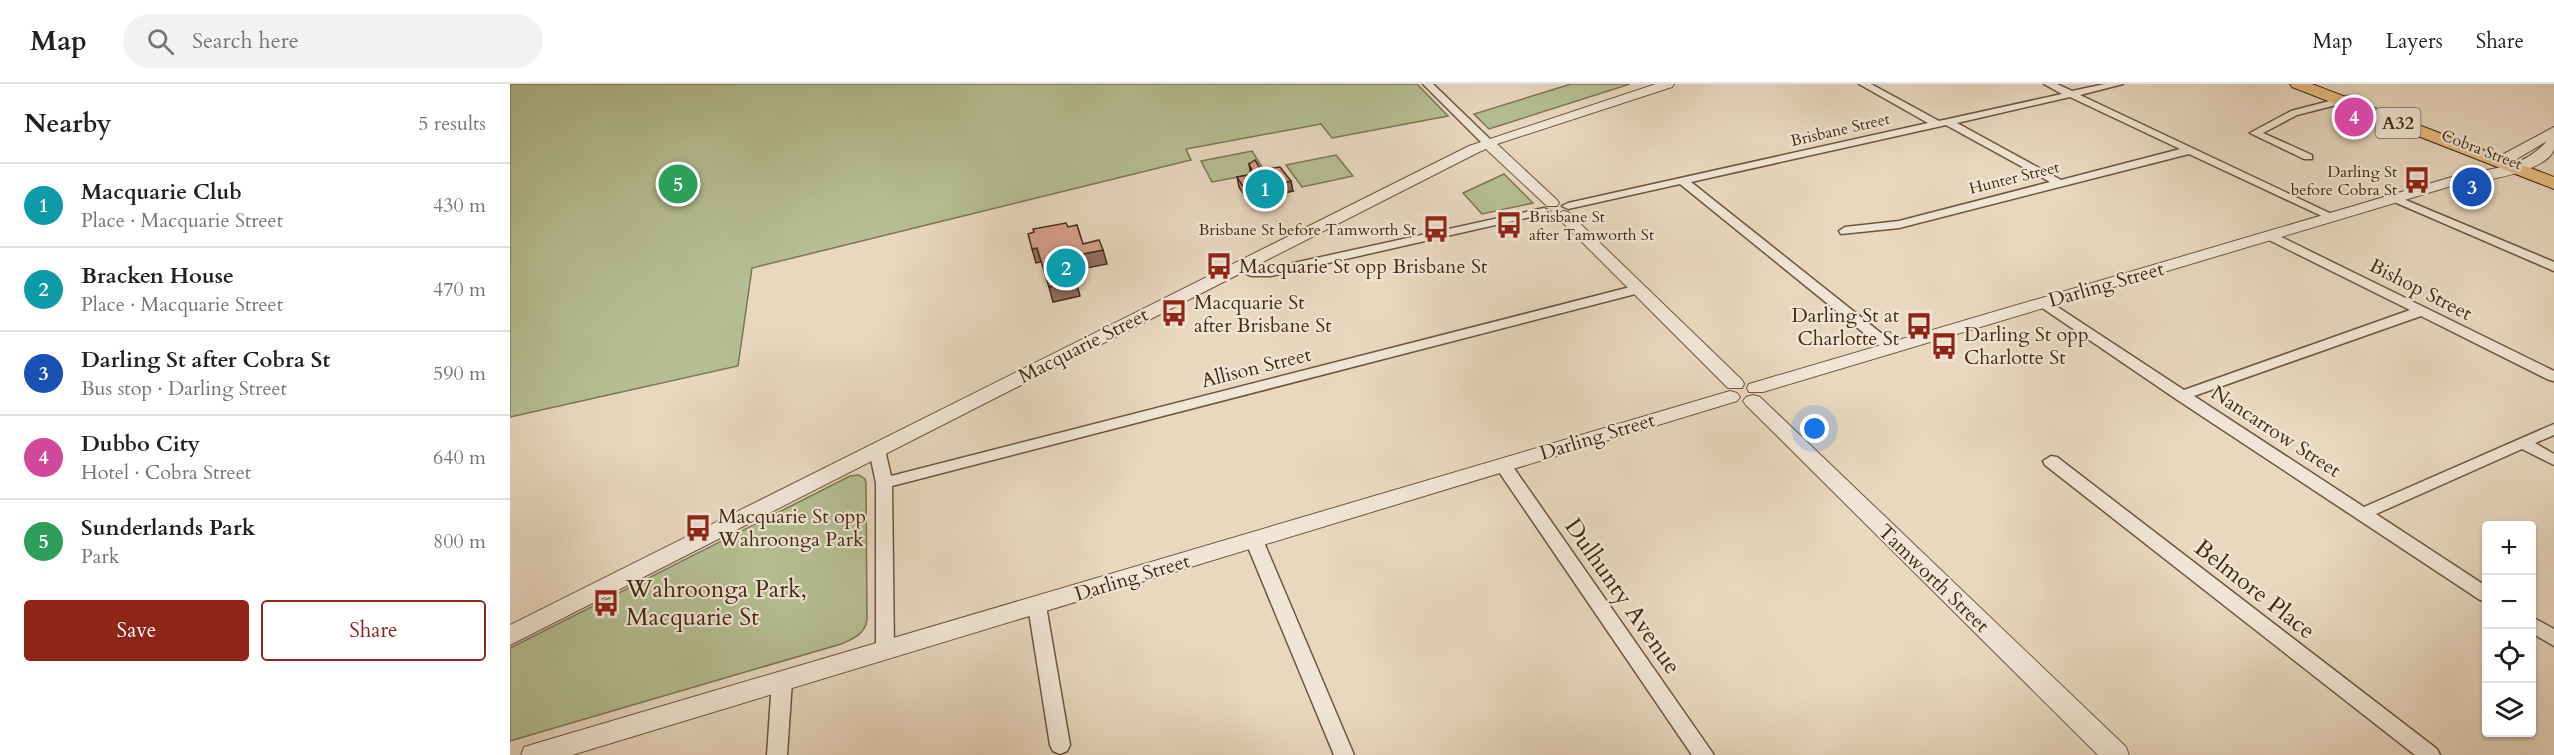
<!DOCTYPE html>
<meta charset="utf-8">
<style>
body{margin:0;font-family:Cardo,serif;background:#f2f2f2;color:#202124}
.controls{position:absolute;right:18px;bottom:18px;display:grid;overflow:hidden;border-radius:6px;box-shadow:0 2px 4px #0004}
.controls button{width:54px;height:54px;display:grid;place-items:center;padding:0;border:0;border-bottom:2px solid #e0e0e0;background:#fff;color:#202124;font:30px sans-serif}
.you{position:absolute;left:1305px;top:345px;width:21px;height:21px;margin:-15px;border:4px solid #fff;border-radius:50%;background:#1a73e8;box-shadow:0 0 0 9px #1a73e833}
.badge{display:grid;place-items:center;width:39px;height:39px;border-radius:50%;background:#8f2418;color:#fff;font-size:20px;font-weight:700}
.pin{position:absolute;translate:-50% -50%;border:3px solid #fff;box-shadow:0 2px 6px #0006}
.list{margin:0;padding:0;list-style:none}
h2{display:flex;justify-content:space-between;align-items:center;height:78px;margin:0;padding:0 24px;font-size:26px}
h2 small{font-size:20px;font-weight:400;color:#757577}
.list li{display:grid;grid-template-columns:39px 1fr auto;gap:18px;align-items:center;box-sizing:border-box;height:84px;padding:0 24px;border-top:2px solid #e0e0e0}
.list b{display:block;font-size:22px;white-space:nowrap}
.list p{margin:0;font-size:20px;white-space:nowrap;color:#757577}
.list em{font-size:20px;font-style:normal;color:#757577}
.actions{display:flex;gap:12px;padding:18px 24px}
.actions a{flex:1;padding:14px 0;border:2px solid #8f2418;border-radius:6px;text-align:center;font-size:21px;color:#8f2418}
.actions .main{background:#8f2418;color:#fff}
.icon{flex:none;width:33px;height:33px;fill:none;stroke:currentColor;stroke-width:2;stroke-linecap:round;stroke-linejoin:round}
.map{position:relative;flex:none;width:2044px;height:671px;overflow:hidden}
header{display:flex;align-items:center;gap:36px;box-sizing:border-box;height:84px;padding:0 30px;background:#fff;border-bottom:2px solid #e0e0e0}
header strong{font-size:28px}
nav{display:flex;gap:33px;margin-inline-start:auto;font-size:21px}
.search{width:420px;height:54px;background:#f2f2f2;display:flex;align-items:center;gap:15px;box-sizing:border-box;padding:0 21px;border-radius:33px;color:#757577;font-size:22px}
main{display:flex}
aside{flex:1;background:#fff}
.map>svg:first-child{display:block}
.green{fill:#b5bf93;stroke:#7c7554;stroke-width:1.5}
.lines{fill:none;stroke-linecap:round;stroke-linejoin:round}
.minor-casing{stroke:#6c563f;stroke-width:3}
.tertiary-casing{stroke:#6c563f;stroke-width:2}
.trunk-casing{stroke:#432b14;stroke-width:2}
.minor{fill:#f1e6d6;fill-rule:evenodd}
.tertiary{fill:#f1e6d6;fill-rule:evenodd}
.trunk{fill:#e4bc80;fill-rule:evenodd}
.wall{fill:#b98a79;stroke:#432b14;stroke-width:1.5}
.shaded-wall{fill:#967063;stroke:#432b14;stroke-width:1.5}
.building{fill:#d7a08d;stroke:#432b14;stroke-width:1.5}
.labels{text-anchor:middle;stroke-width:4.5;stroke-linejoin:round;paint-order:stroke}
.far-street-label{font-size:16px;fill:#432b14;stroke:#f1e6d6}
.far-poi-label{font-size:16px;fill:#432b14;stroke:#f1e6d6;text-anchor:end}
.shield{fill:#f1e6d6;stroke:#77634e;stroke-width:1.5}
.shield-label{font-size:18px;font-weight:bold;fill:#432b14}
.poi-label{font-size:20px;fill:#432b14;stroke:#f1e6d6;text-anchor:start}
.street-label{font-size:20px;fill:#432b14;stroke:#f1e6d6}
.near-poi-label{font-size:24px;fill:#432b14;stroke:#f1e6d6;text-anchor:start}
.near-street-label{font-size:24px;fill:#432b14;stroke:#f1e6d6}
</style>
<header>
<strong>Map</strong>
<div class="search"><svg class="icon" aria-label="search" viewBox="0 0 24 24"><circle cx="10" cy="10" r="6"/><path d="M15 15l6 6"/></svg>Search here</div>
<nav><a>Map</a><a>Layers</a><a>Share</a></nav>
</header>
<main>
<aside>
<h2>Nearby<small>5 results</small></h2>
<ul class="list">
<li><span class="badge" style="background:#0f9aa8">1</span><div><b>Macquarie Club</b><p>Place · Macquarie Street</p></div><em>430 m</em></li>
<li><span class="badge" style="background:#0f9aa8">2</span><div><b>Bracken House</b><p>Place · Macquarie Street</p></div><em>470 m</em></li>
<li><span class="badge" style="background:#1a4fb4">3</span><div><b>Darling St after Cobra St</b><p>Bus stop · Darling Street</p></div><em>590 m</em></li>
<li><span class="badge" style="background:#d1479c">4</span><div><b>Dubbo City</b><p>Hotel · Cobra Street</p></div><em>640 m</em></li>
<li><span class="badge" style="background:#2e9e5b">5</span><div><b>Sunderlands Park</b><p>Park</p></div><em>800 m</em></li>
</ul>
<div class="actions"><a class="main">Save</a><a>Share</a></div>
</aside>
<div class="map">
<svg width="2044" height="671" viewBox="0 0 2044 671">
<rect width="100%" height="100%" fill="#e9d8c0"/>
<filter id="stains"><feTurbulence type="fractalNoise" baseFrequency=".00333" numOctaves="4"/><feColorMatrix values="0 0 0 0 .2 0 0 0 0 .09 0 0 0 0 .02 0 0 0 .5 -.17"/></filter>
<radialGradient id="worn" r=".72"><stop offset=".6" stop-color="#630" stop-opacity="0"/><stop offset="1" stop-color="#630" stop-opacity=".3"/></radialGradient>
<path class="green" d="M0 0H907L938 32 822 54 811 40 676 65 681 76 242 184 228 282 0 333Z
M1061 0H1120L979 45 964 30Z
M742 67 755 88 702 98 691 77Z
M826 71 843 92 792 103 776 81Z
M994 90 1023 119 972 130 953 109Z
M349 391 355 395 356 399 357 536C355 550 343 555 331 560L0 657V564L340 392Z"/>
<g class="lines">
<defs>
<path id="minor" d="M913 0H923L982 57V61H974Z
M1349 0H1361L1429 37 1552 10 1534 0H1547L1562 7 1595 0H1613L1570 11 1828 133 1822 136 1818 135 1679 70 1389 144 1331 150 1329 147 1335 143 1389 137 1540 98 1436 41 1181 98 1386 261 1388 264 1381 268 1376 267 1170 100 1058 125 1052 122 1058 119 1418 39ZM1560 13 1670 65 1551 96 1447 39Z
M1839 12 1844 15 1842 17 1787 31 1753 49 1802 71V75H1794L1740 49 1781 27Z
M1886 112 2044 178V187L1882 117V113Z
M1034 124 1040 127 1038 129 761 192H741L722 183 728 179 743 184H761Z
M1761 148 2044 287V297L2039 296 1911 232 1684 312 1854 423 2044 340V351L2025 359 2044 370V381L2012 365 1866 430 1976 502V517L1970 516 1666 315 1525 219 1527 216H1537L1674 306 1900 226 1757 155V149Z
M1128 201 1134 205 1133 208 382 402 384 567 382 572 375 574 368 572 366 567V399L359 366 362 363H372L375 366 381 392Z
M1541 372 1547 373 1927 665 1930 671H1905L1535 381 1533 377Z
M993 376 999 377 1204 671H1182L987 385 985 381 987 377Z
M744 450 750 452 753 456 844 671H824L735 456 738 452Z
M527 515 533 517 536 522 560 661 557 667 550 670 543 667 540 661 518 522 521 517Z
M2022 533 2044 545V562L2022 549Z
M272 589 279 592 282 597 277 671H257L262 597 265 592Z"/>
<path id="tertiary" d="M1146 0H1164L1162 3 987 60 1047 116 1049 119 1047 122H1037L976 65 969 68 0 561V541L959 62Z
M2044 43C2044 52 2044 56 2044 65 2038 88 1969 98 1948 100L1253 308H1239L1237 304 1239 300 1942 93C1976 84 2011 87 2037 57L2005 76 1993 80 1988 79 1986 76 1988 73Z
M1053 127 1058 128 1232 296 1234 300 1232 304H1218L1048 134 1046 131Z
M1220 307 1227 309 1230 313 1227 317 62 671H11L14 663 24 660Z
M1243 311 1250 313 1616 663 1619 671H1588L1236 321 1233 317 1236 313Z"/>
<path id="trunk" d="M1780 0H1802L2044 93V105L1782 3Z"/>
</defs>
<use href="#minor" class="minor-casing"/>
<use href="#tertiary" class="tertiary-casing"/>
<use href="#trunk" class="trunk-casing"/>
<use href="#minor" class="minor"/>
<use href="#tertiary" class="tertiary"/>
<use href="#trunk" class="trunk"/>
</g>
<path class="wall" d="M739 80 751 86 783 107 738 117 729 103 727 93 741 91Z"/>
<path class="shaded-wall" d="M781 97 783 107 738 117 736 107Z
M527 164 531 178 526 179 522 165Z
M593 166 597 180 562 187 558 173Z
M566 197 570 212 543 218 539 203Z"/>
<path class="building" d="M745 76 751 86 770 83 781 97 736 107 727 93 744 90 739 80Z
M556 139 558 143 567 141 573 160 589 156 593 166 558 173 566 197 539 203 527 164 522 165 518 150 524 148 523 145Z"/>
<defs>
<symbol id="bus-bare" viewBox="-9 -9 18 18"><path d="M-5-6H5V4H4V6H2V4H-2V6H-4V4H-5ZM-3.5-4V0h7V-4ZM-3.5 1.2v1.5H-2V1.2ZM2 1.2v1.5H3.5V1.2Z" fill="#8f2418" stroke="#f1e6d6" stroke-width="2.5" paint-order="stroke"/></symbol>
</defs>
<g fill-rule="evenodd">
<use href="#bus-bare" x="1888" y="77" width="38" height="38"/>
<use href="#bus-bare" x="980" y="122" width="38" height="38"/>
<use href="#bus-bare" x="907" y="126" width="38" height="38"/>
<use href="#bus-bare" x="690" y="163" width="38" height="38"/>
<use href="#bus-bare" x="645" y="210" width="38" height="38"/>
<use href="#bus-bare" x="1390" y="223" width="38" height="38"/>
<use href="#bus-bare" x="1415" y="243" width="38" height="38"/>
<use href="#bus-bare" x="169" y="425" width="38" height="38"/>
<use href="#bus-bare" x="77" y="500" width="38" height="38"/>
</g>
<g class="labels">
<g class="far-street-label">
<text transform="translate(1330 45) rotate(-13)" y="6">Brisbane Street</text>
<text transform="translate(1972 65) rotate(21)" y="6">Cobra Street</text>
<text transform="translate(1504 93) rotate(-14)" y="6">Hunter Street</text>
</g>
<g class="far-poi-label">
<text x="1887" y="93">Darling St<tspan x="1887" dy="18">before Cobra St</tspan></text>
<text x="1019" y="138" text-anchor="start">Brisbane St<tspan x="1019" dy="18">after Tamworth St</tspan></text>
<text x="906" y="151">Brisbane St before Tamworth St</text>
</g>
<rect class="shield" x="1865.5" y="24" width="45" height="30" rx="4.5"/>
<g class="shield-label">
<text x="1888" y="45">A32</text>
</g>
<g class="poi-label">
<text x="729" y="189">Macquarie St opp Brisbane St</text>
<text x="684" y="225">Macquarie St<tspan x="684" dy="23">after Brisbane St</tspan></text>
<text x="1389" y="238" text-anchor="end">Darling St at<tspan x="1389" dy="23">Charlotte St</tspan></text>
<text x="1454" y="257">Darling St opp<tspan x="1454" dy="23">Charlotte St</tspan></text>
<text x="208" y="439">Macquarie St opp<tspan x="208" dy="23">Wahroonga Park</tspan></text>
</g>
<g class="street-label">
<text transform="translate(1596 200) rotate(-16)" y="7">Darling Street</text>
<text transform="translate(1911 205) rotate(27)" y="7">Bishop Street</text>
<text transform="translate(573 261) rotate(-27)" y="7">Macquarie Street</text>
<text transform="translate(746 283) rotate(-14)" y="7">Allison Street</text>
<text transform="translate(1766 347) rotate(33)" y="7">Nancarrow Street</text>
<text transform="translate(1087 352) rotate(-17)" y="7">Darling Street</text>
<text transform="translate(622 493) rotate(-17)" y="7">Darling Street</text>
<text transform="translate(1424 494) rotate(44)" y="7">Tamworth Street</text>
</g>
<g class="near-poi-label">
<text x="116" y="513">Wahroonga Park,<tspan x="116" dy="28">Macquarie St</tspan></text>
</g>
<g class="near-street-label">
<text transform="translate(1745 505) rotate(38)" y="8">Belmore Place</text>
<text transform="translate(1113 512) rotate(55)" y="8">Dulhunty Avenue</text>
</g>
</g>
<rect width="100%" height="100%" filter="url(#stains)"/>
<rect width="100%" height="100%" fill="url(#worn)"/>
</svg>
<div class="controls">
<button>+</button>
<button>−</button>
<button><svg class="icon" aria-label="locate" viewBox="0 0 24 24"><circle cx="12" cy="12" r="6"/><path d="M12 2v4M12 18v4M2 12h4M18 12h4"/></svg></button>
<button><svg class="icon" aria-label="layers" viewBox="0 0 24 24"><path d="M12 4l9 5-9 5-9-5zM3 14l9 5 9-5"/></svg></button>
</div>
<div class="you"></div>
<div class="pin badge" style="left:755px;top:105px;background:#0f9aa8">1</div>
<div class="pin badge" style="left:556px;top:184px;background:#0f9aa8">2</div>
<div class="pin badge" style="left:1962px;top:103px;background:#1a4fb4">3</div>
<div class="pin badge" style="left:1844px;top:33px;background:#d1479c">4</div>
<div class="pin badge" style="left:168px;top:100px;background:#2e9e5b">5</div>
</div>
</main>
